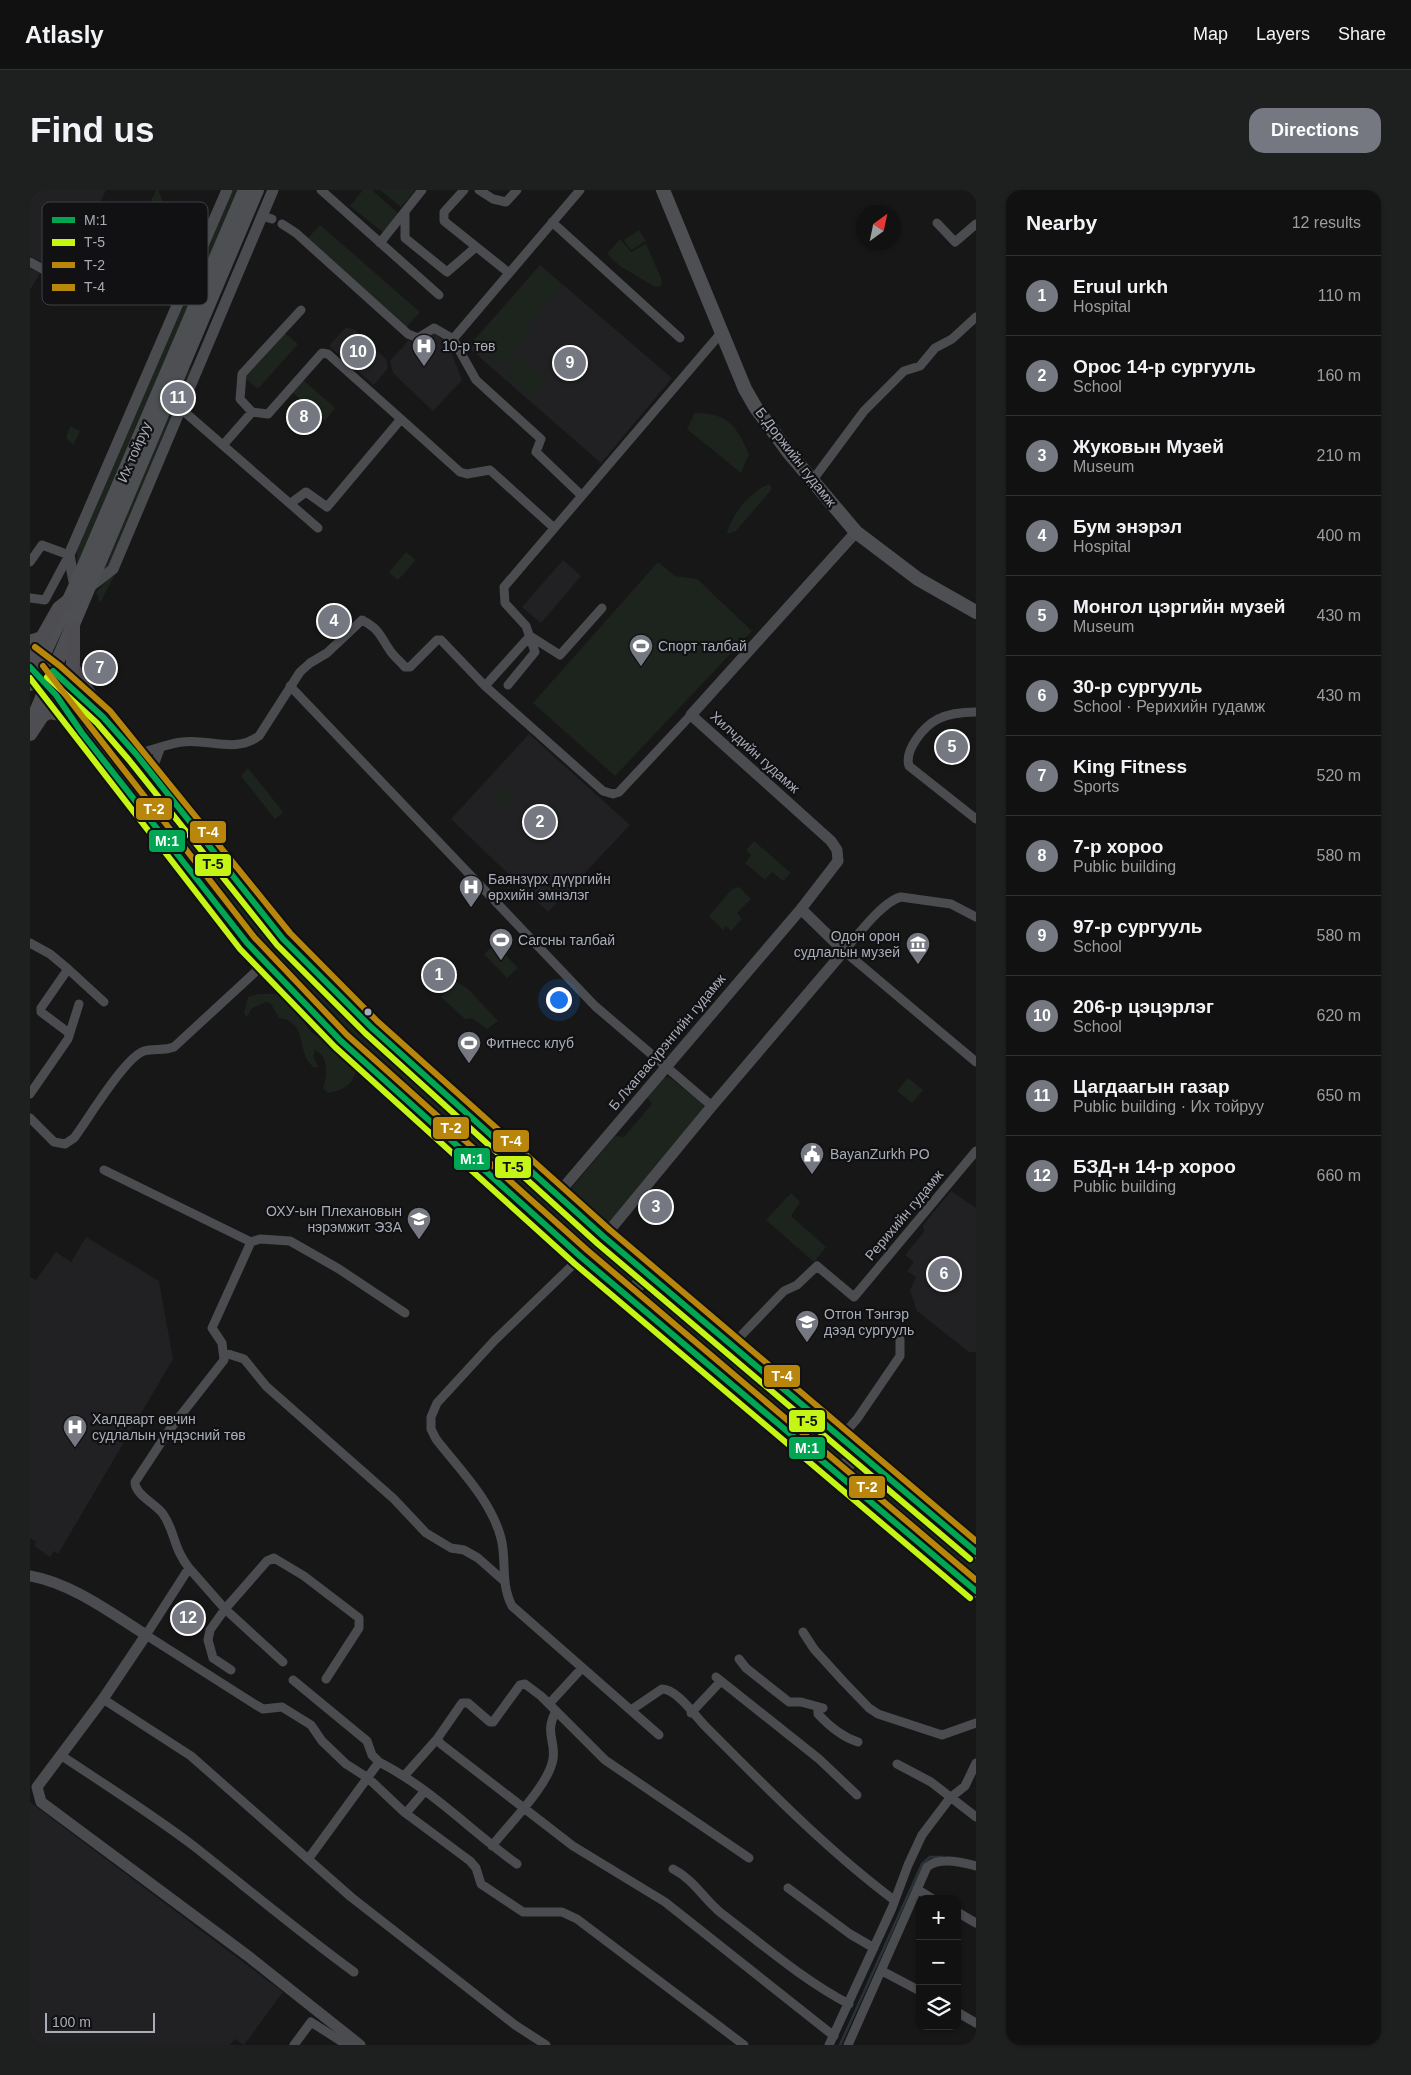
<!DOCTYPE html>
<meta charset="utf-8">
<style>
body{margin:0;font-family:Helvetica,sans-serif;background:#1e1f1f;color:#f1f3f6}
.controls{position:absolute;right:15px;bottom:15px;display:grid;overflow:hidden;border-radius:10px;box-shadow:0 1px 4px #0004}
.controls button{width:45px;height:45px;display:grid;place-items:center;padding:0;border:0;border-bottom:1px solid #303131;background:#111;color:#f1f3f6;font:25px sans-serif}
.compass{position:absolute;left:826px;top:15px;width:45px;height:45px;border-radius:50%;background:#111;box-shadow:0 1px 4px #0004;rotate:33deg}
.scale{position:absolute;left:15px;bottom:12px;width:110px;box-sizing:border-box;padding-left:5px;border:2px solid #a8adb8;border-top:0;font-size:14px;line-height:18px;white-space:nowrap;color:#a8adb8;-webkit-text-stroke:4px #111113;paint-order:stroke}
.you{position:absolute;left:528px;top:809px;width:18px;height:18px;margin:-12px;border:4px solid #fff;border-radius:50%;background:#1a73e8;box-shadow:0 0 0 8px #1a73e833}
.badge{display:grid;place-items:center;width:32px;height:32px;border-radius:50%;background:#757880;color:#fff;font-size:16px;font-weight:700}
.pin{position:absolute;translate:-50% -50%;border:2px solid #fff;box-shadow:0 1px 5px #0006}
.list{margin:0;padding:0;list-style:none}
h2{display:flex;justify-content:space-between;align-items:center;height:65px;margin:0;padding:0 20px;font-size:21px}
h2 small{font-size:16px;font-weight:400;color:#9c9d9f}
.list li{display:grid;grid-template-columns:32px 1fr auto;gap:15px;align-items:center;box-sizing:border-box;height:80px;padding:0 20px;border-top:1px solid #303131}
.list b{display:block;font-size:19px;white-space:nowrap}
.list p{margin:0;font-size:16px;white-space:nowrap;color:#9c9d9f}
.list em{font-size:16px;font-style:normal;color:#9c9d9f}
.icon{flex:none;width:28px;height:28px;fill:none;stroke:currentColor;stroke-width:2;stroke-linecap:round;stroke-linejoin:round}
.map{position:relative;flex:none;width:946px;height:1855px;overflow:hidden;border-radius:15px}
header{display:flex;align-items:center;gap:30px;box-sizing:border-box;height:70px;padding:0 25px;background:#111;border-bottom:1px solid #303131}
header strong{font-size:24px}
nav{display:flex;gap:28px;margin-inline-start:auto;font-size:18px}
.intro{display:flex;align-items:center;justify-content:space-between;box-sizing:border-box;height:120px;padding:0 30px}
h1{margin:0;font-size:35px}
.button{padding:12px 22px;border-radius:15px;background:#757880;color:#fff;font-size:18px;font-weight:700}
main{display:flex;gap:30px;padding:0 30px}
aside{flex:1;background:#111;border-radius:15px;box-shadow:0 1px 4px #0004}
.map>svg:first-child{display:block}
.built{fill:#212123}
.green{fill:#1d241e}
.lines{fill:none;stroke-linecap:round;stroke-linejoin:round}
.stream{stroke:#2a3239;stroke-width:2.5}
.minor{stroke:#4b4c50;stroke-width:9}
.tertiary{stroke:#4b4c50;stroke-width:11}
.primary{stroke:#4d4f52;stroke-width:14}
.trunk{stroke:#4e4e52;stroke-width:14}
.bus-1-casing{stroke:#111113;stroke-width:10}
.bus-2-casing{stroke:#111113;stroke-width:10}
.bus-3-casing{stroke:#111113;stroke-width:10}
.bus-4-casing{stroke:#111113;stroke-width:10}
.bus-1{stroke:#00a651;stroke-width:6}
.bus-2{stroke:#c4f514;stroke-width:6}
.bus-3{stroke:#b8860b;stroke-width:6}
.bus-4{stroke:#b8860b;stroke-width:6}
.bus-dot{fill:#a8adb8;stroke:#111113;stroke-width:2}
.labels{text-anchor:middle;stroke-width:4.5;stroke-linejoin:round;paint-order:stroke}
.poi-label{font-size:14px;fill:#a8adb8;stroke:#111113;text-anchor:start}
.street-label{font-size:14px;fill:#a8adb8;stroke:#111113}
.key{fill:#111113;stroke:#3e4045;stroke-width:1}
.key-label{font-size:14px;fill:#a8adb8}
.line-badge{stroke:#111113;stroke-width:2}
.badge-label{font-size:14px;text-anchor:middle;font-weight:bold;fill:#fff}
.pale-badge-label{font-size:14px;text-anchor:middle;font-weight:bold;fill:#111}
</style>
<header>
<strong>Atlasly</strong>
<nav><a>Map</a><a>Layers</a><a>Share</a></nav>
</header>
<div class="intro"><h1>Find us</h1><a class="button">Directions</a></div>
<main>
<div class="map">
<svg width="946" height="1855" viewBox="0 0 946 1855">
<rect width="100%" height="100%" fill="#171717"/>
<path class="built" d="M0 0H76L36 86 0 66Z
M510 75 642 188 571 273 438 157Z
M0 77 10 83 0 100Z
M316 137 325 140 356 169 358 178 344 195 299 156Z
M403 142 418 154 432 190 403 221 363 183 360 171 379 150 389 157Z
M533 370 551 386 511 433 492 417Z
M499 544 600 635 518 722 421 629Z
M921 1001 946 1018V1162H939L887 1121 880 1100 886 1087 877 1081 884 1072 875 1065 894 1042 893 1035Z
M56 1047 129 1091 143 1169 28 1364 24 1361 20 1367 4 1356 6 1352 0 1348V1087L6 1090 26 1062 41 1072Z
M0 1612 253 1802 214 1855 205 1849 199 1855H0Z"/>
<path class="green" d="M126 0H128L135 17 131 25 121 11Z
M203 0H211L47 379V362L52 347Z
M333 0H342L369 24 354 43 320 16Z
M350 0H385L371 17Z
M290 35 390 122 376 138 277 49Z
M609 40 616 51 601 60 594 50Z
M590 49 601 62 616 54 632 90 631 96 625 97 590 76 577 64Z
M510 75 533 96 495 142 499 146 476 174 469 176 447 158 445 150Z
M255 143 268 154 228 199 215 188Z
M169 166 80 377 69 387 150 193Z
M489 166 517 190 502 207 477 186 478 179Z
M272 189 305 218 295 231 261 201Z
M665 223C699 224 705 234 719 264L711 283 657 239Z
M40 236 50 241 43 255 36 248Z
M739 294 742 299 706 341 697 344C700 326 722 300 739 294Z
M376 362 386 370 368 390 359 382Z
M628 372 645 386 667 389 722 441 585 586 503 513Z
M82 385 84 386 70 413 66 402Z
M27 497 86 559 122 605 145 627 173 662 174 667 166 673 162 671 137 639 124 626 45 526Z
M218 578 253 622 245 629 211 586Z
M475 596 485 605 471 620 461 610Z
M724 651 761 683 753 691 742 682 735 690 715 673 721 665 716 660Z
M184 681 272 781 336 842 607 1084 604 1092 600 1094 594 1092 553 1059 288 821 229 758 174 690V684Z
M709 697 721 709 707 723 712 729 701 741 696 736 693 740 679 726 702 699Z
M465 754 488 778 477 788 454 764Z
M427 792 438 799 468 831 457 839 442 828 435 829 411 807Z
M228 804H247L265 820 281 842 299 855 326 882C321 896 312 901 298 903L293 898C297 885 300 868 285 860L283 866 288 876 285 878C265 865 280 832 249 828L241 814 236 812 222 818 217 827 214 823 218 807Z
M639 887 672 913 675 918 577 1036H572L539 1006V1001L585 946 594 947 622 914 617 908 633 888Z
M878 888 893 900 882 913 867 901Z
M761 1003 770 1012 761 1026 796 1057 784 1072 736 1030Z
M621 1097 626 1098 821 1265 807 1273 612 1111 611 1103Z
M834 1277 946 1370V1393L824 1289 826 1279Z
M905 1313 946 1348V1354L905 1320Z
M857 1337 898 1375 896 1377 857 1341Z"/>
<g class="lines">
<path class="stream" d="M810 1855 892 1674 900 1667H912"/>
<path class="minor" d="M291 0 409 105
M434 0 414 22V31L479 83
M449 0 463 9 476 12 487 0
M550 0 423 149 446 190 511 249 506 262 551 305
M375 22V48L417 82 446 57
M232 26 242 29
M522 32 650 148
M907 33 925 52 946 34
M252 34 266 43 378 144 388 148 404 138 423 149
M350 53 392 0
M0 72 45 97 149 112
M150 218 288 338
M222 222 238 224 292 163 298 164 371 229 297 317 276 302 261 313
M371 229 430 282 437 284 460 280 523 337
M194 254 222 222 210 209 212 184 271 120
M782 291 834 221 874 181 890 176 905 158 922 149 946 127
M0 372 12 355 39 365 15 410 0 408
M500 446 530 465 572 418
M478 495 505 462 496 436 475 413 474 397 691 143
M260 496 565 816 682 916
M455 496 573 601 583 604 589 602 661 525
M946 522C933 522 920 523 908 529 894 536 874 560 879 576L946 629
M106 564C121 561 136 554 152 552 178 548 205 564 229 546L270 482 280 473 297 463 332 430C349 439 349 444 359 459 363 466 370 471 375 477H380L407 450H411L455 496 500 446
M121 584 130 559
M946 727 921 714 871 707C853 711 827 746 814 761L946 872
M0 753 20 764 38 779 11 818V822L39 843
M38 779 74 812
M0 904 38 849 49 814
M0 928 24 952 35 954 44 948C57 931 95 867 114 861 124 858 134 861 144 857L235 773
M74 980 221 1052
M551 1067 464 1151 407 1213 401 1227V1239L406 1249C429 1279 461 1310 471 1348 477 1371 470 1393 482 1416L629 1545
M375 1123 309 1079 260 1051 230 1049 221 1052 182 1138 192 1153 194 1170 140 1239 105 1292C105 1305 126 1314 133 1324 145 1341 143 1358 159 1378L116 1445 226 1515 233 1519 252 1517 281 1535 292 1551 316 1574 338 1588 374 1622 440 1671 446 1678 451 1694 493 1722H532L547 1729 714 1855
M702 1155 754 1101 767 1095 787 1076 824 1107 946 961
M195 1163 214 1169 236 1196 363 1308 396 1343 421 1358 434 1360 448 1368 474 1391
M810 1248 827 1229 870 1166V1149
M159 1378 195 1419 253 1472
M773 1442 784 1459 813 1491 839 1518 848 1524 912 1545 946 1533
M709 1469 716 1478 759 1512H771L793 1518
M201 1480 183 1468 178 1450 180 1440 195 1419 237 1371 244 1368 274 1386 329 1428V1438L296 1489
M686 1487 789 1569 827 1605
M263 1490 337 1551 342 1565 349 1572
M73 1509 161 1566 321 1707 485 1835 516 1855
M519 1514 552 1478
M788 1518V1524C800 1537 812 1547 828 1552
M601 1520 632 1499C647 1499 665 1526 676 1537 736 1597 796 1659 864 1710
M661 1523 690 1492
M32 1566C77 1596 122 1624 165 1657 218 1699 269 1742 324 1782
M867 1574 901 1592 946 1627
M375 1585 407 1549
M376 1623 394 1602
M462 1656C479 1634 519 1595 523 1569 526 1550 514 1543 526 1521
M279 1668 349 1572C399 1597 441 1641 487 1674
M719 1668 575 1570 511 1506 495 1494 490 1495 463 1532H460L438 1513H432L407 1549 411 1554 543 1656 635 1712 804 1846
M643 1679C663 1689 674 1709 691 1723 732 1754 773 1790 819 1814
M758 1698 820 1744 844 1758
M887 1699 903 1709
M927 1722 946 1733
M852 1781 890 1801
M927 1822 946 1833
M264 1855 281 1832 317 1855
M799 1855 862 1718 878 1675 892 1645 920 1608 935 1596 946 1573
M818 1855 897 1677C908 1667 932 1672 946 1676"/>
<path class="tertiary" d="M61 396 83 379 243 0
M45 397 39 365 197 0
M527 1005 771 719 808 671 807 660 801 651 661 525 826 342
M574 1047 682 916 814 761 771 719
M0 1386C41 1393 81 1423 116 1445L73 1509 7 1597 11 1612 218 1766 330 1855"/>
<path class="primary" d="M633 0 715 199 726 218 760 264 826 342 888 389 946 422
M0 494 45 397 215 0
M0 536 227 0"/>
<path class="trunk" d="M43 438V478L64 512
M0 452 12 448 29 418 38 411
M0 464 24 482 73 527 253 749 341 837 574 1047 946 1362
M0 477 26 505 52 543 217 753 311 851 551 1067 946 1401
M0 544 12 526 19 522 34 525 40 531
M172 698 170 687 175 677 186 676 198 682
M598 1107 617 1084
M796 1274C807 1276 821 1280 823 1265L818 1255"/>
<defs>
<path id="bus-1" d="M0 477 26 505 52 543 217 753 311 851 551 1067 946 1401
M23 481 73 527 106 564 253 749 341 837 574 1047 946 1362"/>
<path id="bus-2" d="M17 487 67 533 99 570 247 755 335 843 568 1054 940 1369
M0 488 210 759 305 857 545 1074 940 1408"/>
<path id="bus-3" d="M13 476 224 747 317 845 557 1060 946 1390"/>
<path id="bus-4" d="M5 457 30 476 80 521 260 743 347 831 580 1040 946 1351"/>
</defs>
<use href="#bus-1" class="bus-1-casing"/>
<use href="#bus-2" class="bus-2-casing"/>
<use href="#bus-3" class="bus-3-casing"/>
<use href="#bus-4" class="bus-4-casing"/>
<use href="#bus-1" class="bus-1"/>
<use href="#bus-2" class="bus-2"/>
<use href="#bus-3" class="bus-3"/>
<use href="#bus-4" class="bus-4"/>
</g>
<defs>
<symbol id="hospital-pin" viewBox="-11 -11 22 30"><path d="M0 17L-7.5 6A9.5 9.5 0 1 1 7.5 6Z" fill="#757880" stroke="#111113"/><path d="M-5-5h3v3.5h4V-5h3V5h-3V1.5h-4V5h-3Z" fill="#fff"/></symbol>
<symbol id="stadium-pin" viewBox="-11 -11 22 30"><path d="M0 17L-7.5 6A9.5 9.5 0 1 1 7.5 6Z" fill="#757880" stroke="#111113"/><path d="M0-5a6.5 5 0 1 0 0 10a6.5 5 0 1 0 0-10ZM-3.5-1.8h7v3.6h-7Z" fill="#fff"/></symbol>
<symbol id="museum-pin" viewBox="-11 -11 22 30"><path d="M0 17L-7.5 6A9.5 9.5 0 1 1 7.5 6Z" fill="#757880" stroke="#111113"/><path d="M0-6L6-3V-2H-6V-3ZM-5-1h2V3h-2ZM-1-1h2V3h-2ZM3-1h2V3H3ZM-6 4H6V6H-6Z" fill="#fff"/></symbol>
<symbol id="civic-pin" viewBox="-11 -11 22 30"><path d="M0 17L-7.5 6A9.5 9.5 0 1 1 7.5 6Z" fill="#757880" stroke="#111113"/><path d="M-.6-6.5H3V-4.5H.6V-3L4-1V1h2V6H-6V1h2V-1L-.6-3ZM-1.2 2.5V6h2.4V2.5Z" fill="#fff"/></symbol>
<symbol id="university-pin" viewBox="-11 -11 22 30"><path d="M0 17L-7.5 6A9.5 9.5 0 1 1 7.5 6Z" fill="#757880" stroke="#111113"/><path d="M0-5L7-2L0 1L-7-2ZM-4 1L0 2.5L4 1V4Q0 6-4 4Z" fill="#fff"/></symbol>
</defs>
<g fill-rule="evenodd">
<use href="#hospital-pin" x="380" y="142" width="28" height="38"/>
<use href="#stadium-pin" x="597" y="442" width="28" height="38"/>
<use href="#hospital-pin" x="427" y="683" width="28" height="38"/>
<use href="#stadium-pin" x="457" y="736" width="28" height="38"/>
<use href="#museum-pin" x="874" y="740" width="28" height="38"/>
<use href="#stadium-pin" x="425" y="839" width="28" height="38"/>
<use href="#civic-pin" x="768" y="950" width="28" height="38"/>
<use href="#university-pin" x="375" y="1015" width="28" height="38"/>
<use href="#university-pin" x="763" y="1118" width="28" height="38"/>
<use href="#hospital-pin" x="31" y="1223" width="28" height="38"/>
</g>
<circle class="bus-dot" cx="338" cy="822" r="4.5"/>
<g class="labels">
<g class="poi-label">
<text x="412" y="161">10-р төв</text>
<text x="628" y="461">Спорт талбай</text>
<text x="458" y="694">Баянзүрх дүүргийн<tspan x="458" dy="16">өрхийн эмнэлэг</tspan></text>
<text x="870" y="751" text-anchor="end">Одон орон<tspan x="870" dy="16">судлалын музей</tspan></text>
<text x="488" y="755">Сагсны талбай</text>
<text x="456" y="858">Фитнесс клуб</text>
<text x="800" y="969">BayanZurkh PO</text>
<text x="372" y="1026" text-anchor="end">ОХУ-ын Плехановын<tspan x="372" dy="16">нэрэмжит ЭЗА</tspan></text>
<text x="794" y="1129">Отгон Тэнгэр<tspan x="794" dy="16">дээд сургууль</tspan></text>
<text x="62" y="1234">Халдварт өвчин<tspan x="62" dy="16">судлалын үндэсний төв</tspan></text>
</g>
<g class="street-label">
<text transform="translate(104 262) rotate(-67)" y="5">Их тойруу</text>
<text transform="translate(766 267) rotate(52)" y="5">Б.Доржийн гудамж</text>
<text transform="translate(725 562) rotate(42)" y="5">Хилчдийн гудамж</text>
<text transform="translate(637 852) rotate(-50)" y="5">Б.Лхагвасүрэнгийн гудамж</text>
<text transform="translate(874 1025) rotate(-50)" y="5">Рерихийн гудамж</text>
</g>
</g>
<rect x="12" y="12" width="166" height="103" rx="8" class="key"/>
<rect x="22" y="27" width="23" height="6" fill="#00a651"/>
<rect x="22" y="49" width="23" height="7" fill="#c4f514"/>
<rect x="22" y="72" width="23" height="6" fill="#b8860b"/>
<rect x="22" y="94" width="23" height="7" fill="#b8860b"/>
<g class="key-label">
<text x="54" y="35">М:1</text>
<text x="54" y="57">Т-5</text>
<text x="54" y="80">Т-2</text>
<text x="54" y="102">Т-4</text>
</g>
<g class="line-badge">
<rect x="105" y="607" width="38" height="24" rx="5" fill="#b8860b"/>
<rect x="159" y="630" width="38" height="24" rx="5" fill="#b8860b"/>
<rect x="118" y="639" width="38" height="24" rx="5" fill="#00a651"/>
<rect x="164" y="663" width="38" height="24" rx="5" fill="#c4f514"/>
<rect x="402" y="926" width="38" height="24" rx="5" fill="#b8860b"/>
<rect x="462" y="939" width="38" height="24" rx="5" fill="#b8860b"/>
<rect x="423" y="957" width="38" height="24" rx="5" fill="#00a651"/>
<rect x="464" y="965" width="38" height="24" rx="5" fill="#c4f514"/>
<rect x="733" y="1174" width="38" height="24" rx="5" fill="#b8860b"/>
<rect x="758" y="1219" width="38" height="24" rx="5" fill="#c4f514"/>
<rect x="758" y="1246" width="38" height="24" rx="5" fill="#00a651"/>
<rect x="818" y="1285" width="38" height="24" rx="5" fill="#b8860b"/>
</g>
<g class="badge-label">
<text x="124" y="624">Т-2</text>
<text x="178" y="647">Т-4</text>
<text x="137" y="656">М:1</text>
<text x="421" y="943">Т-2</text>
<text x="481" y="956">Т-4</text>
<text x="442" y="974">М:1</text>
<text x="752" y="1191">Т-4</text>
<text x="777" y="1263">М:1</text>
<text x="837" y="1302">Т-2</text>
</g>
<g class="pale-badge-label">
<text x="183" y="679">Т-5</text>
<text x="483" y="982">Т-5</text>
<text x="777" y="1236">Т-5</text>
</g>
</svg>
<div class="controls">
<button>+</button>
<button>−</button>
<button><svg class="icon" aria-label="layers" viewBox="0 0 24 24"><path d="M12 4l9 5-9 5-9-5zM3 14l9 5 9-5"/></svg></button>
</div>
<svg class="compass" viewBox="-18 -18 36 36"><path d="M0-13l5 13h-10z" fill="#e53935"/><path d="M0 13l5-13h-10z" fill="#9c9d9f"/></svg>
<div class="scale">100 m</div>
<div class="you"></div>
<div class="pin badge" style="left:409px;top:785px">1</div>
<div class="pin badge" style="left:510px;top:632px">2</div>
<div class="pin badge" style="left:626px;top:1017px">3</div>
<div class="pin badge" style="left:304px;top:431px">4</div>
<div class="pin badge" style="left:922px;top:557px">5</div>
<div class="pin badge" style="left:914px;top:1084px">6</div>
<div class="pin badge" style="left:70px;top:478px">7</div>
<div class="pin badge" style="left:274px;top:227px">8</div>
<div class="pin badge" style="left:540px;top:173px">9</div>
<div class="pin badge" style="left:328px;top:162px">10</div>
<div class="pin badge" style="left:148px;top:208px">11</div>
<div class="pin badge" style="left:158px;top:1428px">12</div>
</div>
<aside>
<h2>Nearby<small>12 results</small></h2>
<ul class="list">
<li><span class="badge">1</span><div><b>Eruul urkh</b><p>Hospital</p></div><em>110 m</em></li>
<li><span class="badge">2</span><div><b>Орос 14-р сургууль</b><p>School</p></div><em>160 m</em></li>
<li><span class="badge">3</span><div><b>Жуковын Музей</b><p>Museum</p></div><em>210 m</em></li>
<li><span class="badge">4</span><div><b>Бум энэрэл</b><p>Hospital</p></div><em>400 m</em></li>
<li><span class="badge">5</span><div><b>Монгол цэргийн музей</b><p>Museum</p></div><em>430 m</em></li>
<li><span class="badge">6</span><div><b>30-р сургууль</b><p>School · Рерихийн гудамж</p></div><em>430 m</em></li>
<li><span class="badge">7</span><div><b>King Fitness</b><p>Sports</p></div><em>520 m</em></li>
<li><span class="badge">8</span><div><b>7-р хороо</b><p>Public building</p></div><em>580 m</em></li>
<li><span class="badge">9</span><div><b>97-р сургууль</b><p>School</p></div><em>580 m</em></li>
<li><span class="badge">10</span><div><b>206-р цэцэрлэг</b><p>School</p></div><em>620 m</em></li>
<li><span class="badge">11</span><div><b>Цагдаагын газар</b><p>Public building · Их тойруу</p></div><em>650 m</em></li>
<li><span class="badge">12</span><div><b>БЗД-н 14-р хороо</b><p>Public building</p></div><em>660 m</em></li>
</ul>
</aside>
</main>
